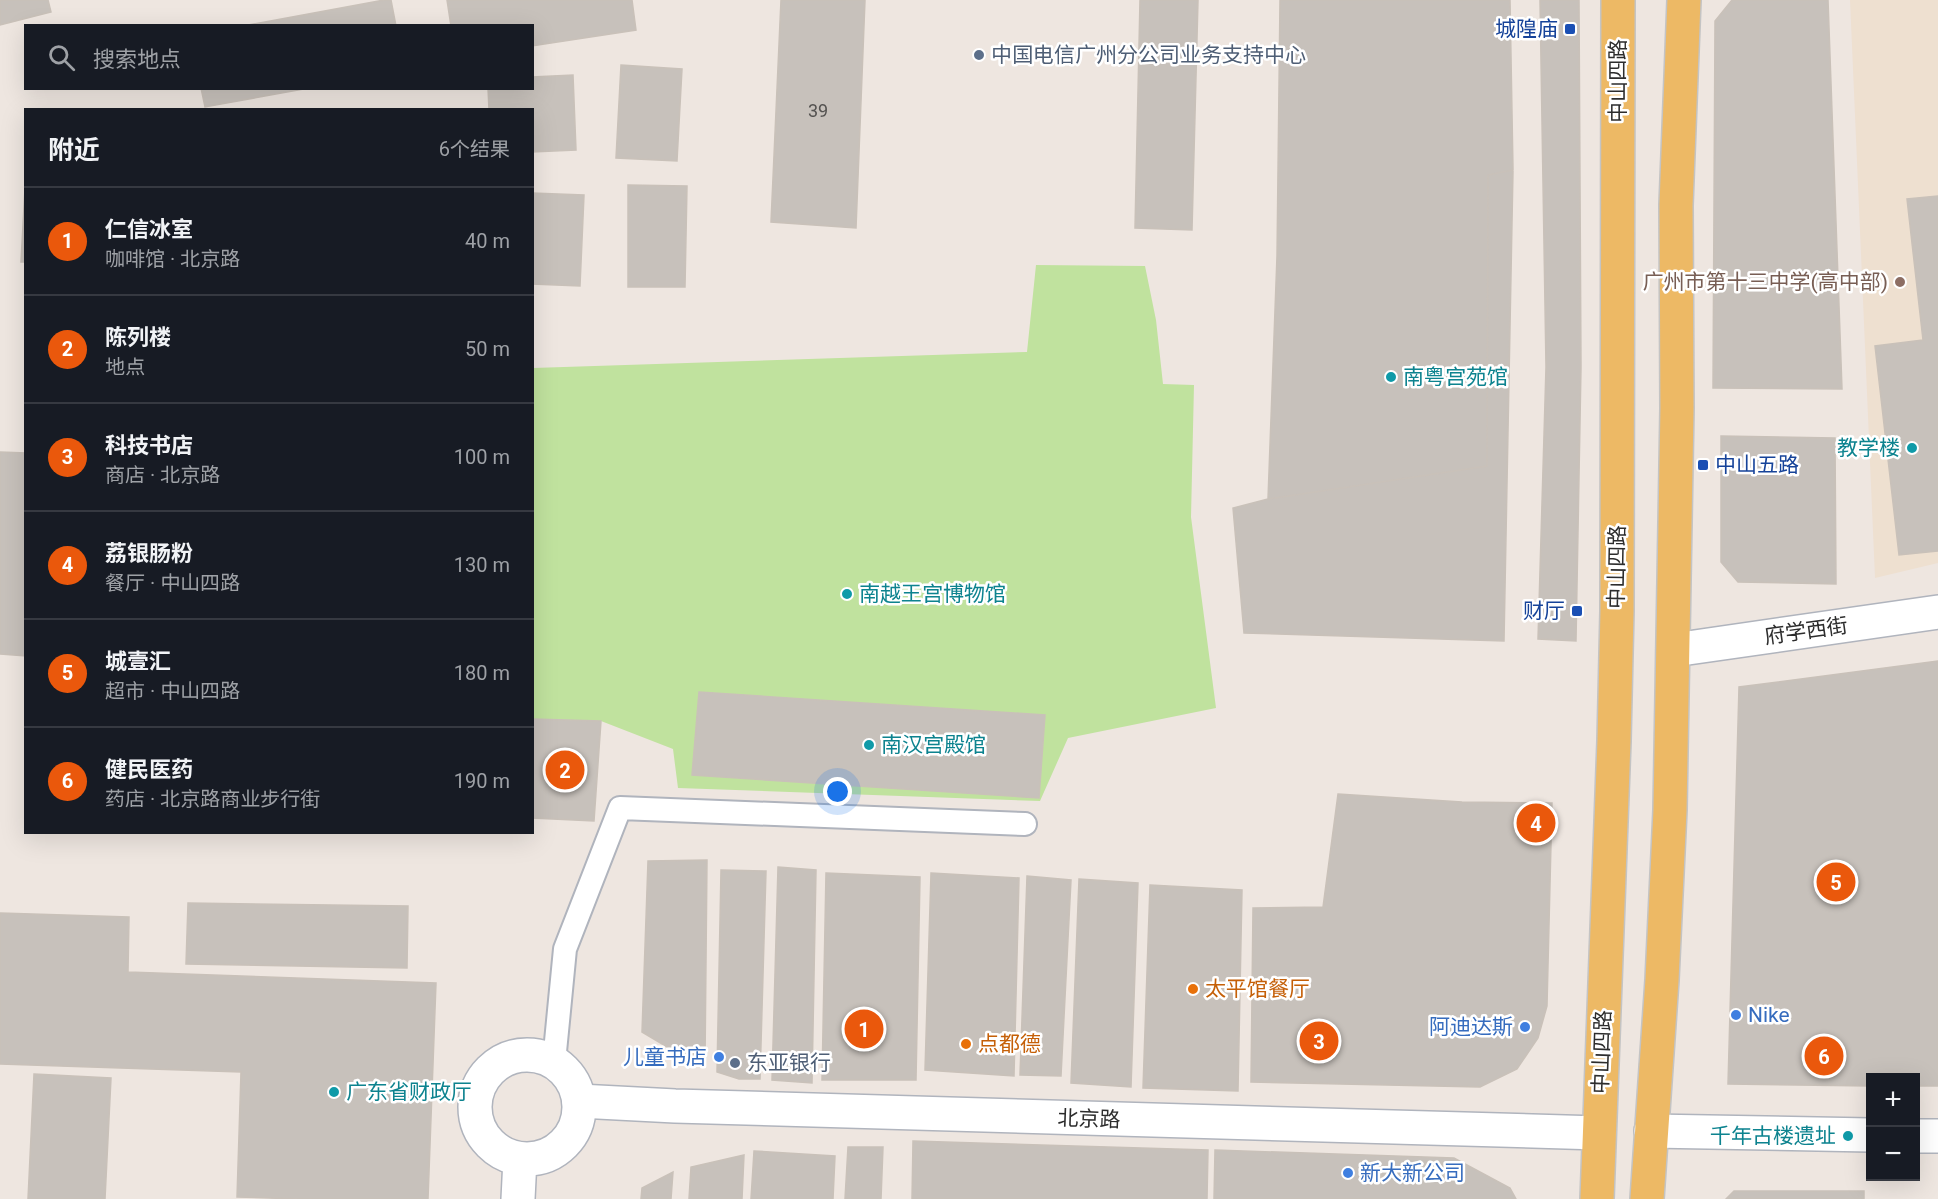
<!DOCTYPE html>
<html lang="zh">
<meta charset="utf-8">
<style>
body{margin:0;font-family:Roboto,"Noto Sans SC",sans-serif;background:#242831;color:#f1f3f6}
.controls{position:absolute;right:18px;bottom:18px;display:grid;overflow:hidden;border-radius:0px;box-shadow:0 6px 24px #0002}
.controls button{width:54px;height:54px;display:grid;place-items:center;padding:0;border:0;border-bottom:2px solid #363941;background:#171b24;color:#f1f3f6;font:30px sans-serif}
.you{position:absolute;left:838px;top:792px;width:21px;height:21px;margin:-15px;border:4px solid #fff;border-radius:50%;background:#1a73e8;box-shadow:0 0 0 9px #1a73e833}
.badge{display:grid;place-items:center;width:39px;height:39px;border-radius:50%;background:#ea580c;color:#fff;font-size:20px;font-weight:700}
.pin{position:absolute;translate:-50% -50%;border:3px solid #fff;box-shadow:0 2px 6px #0006}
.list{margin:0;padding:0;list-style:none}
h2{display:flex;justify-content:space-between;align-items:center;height:78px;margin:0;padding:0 24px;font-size:26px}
h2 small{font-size:20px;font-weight:400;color:#9ea1a6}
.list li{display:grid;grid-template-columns:39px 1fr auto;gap:18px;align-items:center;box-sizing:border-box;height:108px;padding:0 24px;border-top:2px solid #363941}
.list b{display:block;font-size:22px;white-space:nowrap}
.list p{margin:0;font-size:20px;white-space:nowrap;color:#9ea1a6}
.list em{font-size:20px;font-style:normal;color:#9ea1a6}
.icon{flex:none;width:33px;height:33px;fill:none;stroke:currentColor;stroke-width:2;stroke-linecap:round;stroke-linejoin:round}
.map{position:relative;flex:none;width:1938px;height:1199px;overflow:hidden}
.search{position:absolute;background:#171b24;box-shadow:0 6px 24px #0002;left:24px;top:24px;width:510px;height:66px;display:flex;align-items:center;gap:15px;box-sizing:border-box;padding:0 21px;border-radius:0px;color:#9ea1a6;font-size:22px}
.panel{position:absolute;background:#171b24;box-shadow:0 6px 24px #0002;left:24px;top:108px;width:510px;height:726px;border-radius:0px}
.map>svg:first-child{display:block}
.education{fill:#eee0d0}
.green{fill:#c0e29e}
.building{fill:#c7c1bb;stroke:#c9c1b9;stroke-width:1.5}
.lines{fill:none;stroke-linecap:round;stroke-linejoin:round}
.service-casing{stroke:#b0b4bd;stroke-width:26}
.pedestrian-casing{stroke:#b0b4bd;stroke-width:36}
.minor-casing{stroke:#b0b4bd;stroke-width:36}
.primary-casing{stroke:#c4c4c4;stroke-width:36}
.service{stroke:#fff;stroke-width:22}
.pedestrian{stroke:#fff;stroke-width:33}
.minor{stroke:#fff;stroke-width:33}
.primary{stroke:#edb965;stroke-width:33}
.transit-dot{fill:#1a4fb4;stroke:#fff;stroke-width:2}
.service-dot{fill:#5c6f8a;stroke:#fff;stroke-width:2}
.education-dot{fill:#8d6e63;stroke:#fff;stroke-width:2}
.culture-dot{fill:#0f9aa8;stroke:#fff;stroke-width:2}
.food-dot{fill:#e8710a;stroke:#fff;stroke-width:2}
.shop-dot{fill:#3f7fe0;stroke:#fff;stroke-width:2}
.labels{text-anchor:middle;stroke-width:5;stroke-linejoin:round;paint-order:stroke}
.number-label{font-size:18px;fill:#545250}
.transit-label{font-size:21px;fill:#164399;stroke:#fff;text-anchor:end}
.service-label{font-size:21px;fill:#4e5e75;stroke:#fff;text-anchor:start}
.street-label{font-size:21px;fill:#2d2d2d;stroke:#fff}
.education-label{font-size:21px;fill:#785e54;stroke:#fff;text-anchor:end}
.culture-label{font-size:21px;fill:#0d838f;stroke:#fff;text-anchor:start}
.food-label{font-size:21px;fill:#c56008;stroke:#fff;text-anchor:start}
.shop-label{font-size:21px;fill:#366cbe;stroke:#fff;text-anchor:start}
</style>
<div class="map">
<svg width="1938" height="1199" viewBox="0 0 1938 1199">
<rect width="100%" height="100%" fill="#eee6e0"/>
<path class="education" d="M1850 0H1938V563L1875 578Z"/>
<path class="green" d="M1036 265 1145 266 1156 320 1163 384 1194 385 1191 517 1216 708 1068 738 1040 801 678 788 673 749 601 721 533 719V368L1027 352Z"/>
<path class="building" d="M0 0H48L51 12 0 25Z
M384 0H391L396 26H243Z
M447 0H632L636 30 532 46V26H451Z
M781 0H865L856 228 771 222Z
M1140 0H1198L1192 230 1135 228Z
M1280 0H1510L1513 170 1504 641 1244 633 1233 508 1268 499 1277 256Z
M1280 0H1510L1513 170 1488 175 1487 466 1268 499 1277 256Z
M1540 0H1579L1581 367 1576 641 1538 639 1546 367Z
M1732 0H1828L1842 389 1713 388 1715 21Z
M621 65 682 69 677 161 616 158Z
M573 75 576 150 532 152V110H489L488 88H532V77Z
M201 88H309L205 107Z
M26 170V262H21Z
M628 185 687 186 685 287H628Z
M532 193 584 195 580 286 532 284Z
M1938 196V551L1899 555 1875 346 1923 340 1907 199Z
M1721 436 1835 438 1836 584 1738 582 1721 562Z
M0 452 26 453V656L0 654Z
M1938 661V1086H1916V1078H1870V1086L1728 1084 1739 687Z
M699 692 1045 715 1039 798 692 775Z
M532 719 601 721 594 821 532 818Z
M1338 794 1462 802 1552 803 1547 1006 1538 1038 1517 1069 1480 1087 1251 1082 1253 908 1323 907Z
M707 860 705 1063 679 1054 642 1032 648 861Z
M778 867 816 870 812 1083 772 1080Z
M721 870 766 871 760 1079H739L717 1072Z
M826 873 920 877 916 1080H822Z
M931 873 1019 878 1014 1076 925 1070Z
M1027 876 1071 880 1061 1076 1020 1075Z
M1079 879 1138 883 1131 1087 1071 1083Z
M1150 885 1242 890 1238 1091 1143 1088Z
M188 903 408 906 407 968 186 964Z
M0 913 129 917 128 972 436 983 428 1199H299L237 1197 241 1072 0 1064Z
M34 1074 111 1078 105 1199H28Z
M913 1141 1208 1150 1207 1199H912Z
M848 1147H883L881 1199H845Z
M1215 1150 1454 1158 1510 1188 1516 1199H1214Z
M754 1151 835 1156 833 1199H751Z
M744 1155 742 1199H689L691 1167Z
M673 1172 671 1199H641L642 1188Z
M1734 1191H1864V1199H1726Z"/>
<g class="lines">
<defs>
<path id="service" d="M554 1062 565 949 620 808 1025 824"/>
<path id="pedestrian" d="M579 1101 675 1106 1599 1133
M1651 1131 1870 1135
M1916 1136H1938"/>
<path id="minor" d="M1674 650 1938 612
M475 1107a52 52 0 1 1 104 0a52 52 0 1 1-104 0Z
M518 1199 520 1159"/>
<path id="primary" d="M1597 1199 1614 741 1617 611 1618 0
M1647 1199 1662 980 1670 810 1677 408 1676 205 1684 0"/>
</defs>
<use href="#service" class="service-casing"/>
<use href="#pedestrian" class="pedestrian-casing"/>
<use href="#minor" class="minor-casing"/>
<use href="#primary" class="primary-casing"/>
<use href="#service" class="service"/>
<use href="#pedestrian" class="pedestrian"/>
<use href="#minor" class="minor"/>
<use href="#primary" class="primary"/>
</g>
<g class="transit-dot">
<rect x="1564" y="23" width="12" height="12" rx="3"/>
<rect x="1697" y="459" width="12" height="12" rx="3"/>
<rect x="1571" y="605" width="12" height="12" rx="3"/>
</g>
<g class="service-dot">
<circle cx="979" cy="55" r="6"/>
<circle cx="735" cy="1063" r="6"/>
</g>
<circle class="education-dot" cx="1900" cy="282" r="6"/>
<g class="culture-dot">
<circle cx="1391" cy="377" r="6"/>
<circle cx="1912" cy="448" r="6"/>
<circle cx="847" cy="594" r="6"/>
<circle cx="869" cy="745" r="6"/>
<circle cx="334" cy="1092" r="6"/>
<circle cx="1848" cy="1136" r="6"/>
</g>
<g class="food-dot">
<circle cx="1193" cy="989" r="6"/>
<circle cx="966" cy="1044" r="6"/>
</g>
<g class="shop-dot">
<circle cx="1736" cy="1015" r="6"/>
<circle cx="1525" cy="1027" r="6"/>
<circle cx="719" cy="1057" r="6"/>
<circle cx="1348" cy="1173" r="6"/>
</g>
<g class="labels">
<g class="number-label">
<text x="818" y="117">39</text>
</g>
<g class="transit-label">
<text x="1558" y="36">城隍庙</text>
<text x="1715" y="472" text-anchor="start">中山五路</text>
<text x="1565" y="618">财厅</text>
</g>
<g class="service-label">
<text x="991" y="62">中国电信广州分公司业务支持中心</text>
<text x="747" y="1070">东亚银行</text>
</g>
<g class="street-label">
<text transform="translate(1618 81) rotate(-90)" y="7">中山四路</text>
<text transform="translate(1617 567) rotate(-89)" y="7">中山四路</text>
<text transform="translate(1806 631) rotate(-8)" y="7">府学西街</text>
<text transform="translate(1602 1052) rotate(-88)" y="7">中山四路</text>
<text transform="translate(1089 1119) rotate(2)" y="7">北京路</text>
</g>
<g class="education-label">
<text x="1888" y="289">广州市第十三中学(高中部)</text>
</g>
<g class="culture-label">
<text x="1403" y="384">南粤宫苑馆</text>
<text x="1900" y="455" text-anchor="end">教学楼</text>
<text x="859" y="601">南越王宫博物馆</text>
<text x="881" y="752">南汉宫殿馆</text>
<text x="346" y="1099">广东省财政厅</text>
<text x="1836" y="1143" text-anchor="end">千年古楼遗址</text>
</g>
<g class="food-label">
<text x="1205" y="996">太平馆餐厅</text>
<text x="978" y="1051">点都德</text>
</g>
<g class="shop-label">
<text x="1748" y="1022">Nike</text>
<text x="1513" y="1034" text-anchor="end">阿迪达斯</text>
<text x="707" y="1064" text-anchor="end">儿童书店</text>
<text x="1360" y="1180">新大新公司</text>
</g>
</g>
</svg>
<div class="controls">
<button>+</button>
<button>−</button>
</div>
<div class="you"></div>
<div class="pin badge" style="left:864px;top:1029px">1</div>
<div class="pin badge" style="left:565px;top:770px">2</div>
<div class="pin badge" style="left:1319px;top:1041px">3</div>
<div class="pin badge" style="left:1536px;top:823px">4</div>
<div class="pin badge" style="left:1836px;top:882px">5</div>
<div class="pin badge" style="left:1824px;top:1056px">6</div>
<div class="search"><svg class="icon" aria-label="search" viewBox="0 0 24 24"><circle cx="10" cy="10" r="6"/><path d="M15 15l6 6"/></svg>搜索地点</div>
<section class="panel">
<h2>附近<small>6个结果</small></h2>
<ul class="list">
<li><span class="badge">1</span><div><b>仁信冰室</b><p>咖啡馆 · 北京路</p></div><em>40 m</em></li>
<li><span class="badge">2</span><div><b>陈列楼</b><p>地点</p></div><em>50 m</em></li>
<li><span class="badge">3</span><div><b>科技书店</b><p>商店 · 北京路</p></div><em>100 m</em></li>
<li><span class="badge">4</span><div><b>荔银肠粉</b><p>餐厅 · 中山四路</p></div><em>130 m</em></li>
<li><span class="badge">5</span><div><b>城壹汇</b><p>超市 · 中山四路</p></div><em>180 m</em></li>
<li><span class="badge">6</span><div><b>健民医药</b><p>药店 · 北京路商业步行街</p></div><em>190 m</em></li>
</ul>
</section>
</div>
